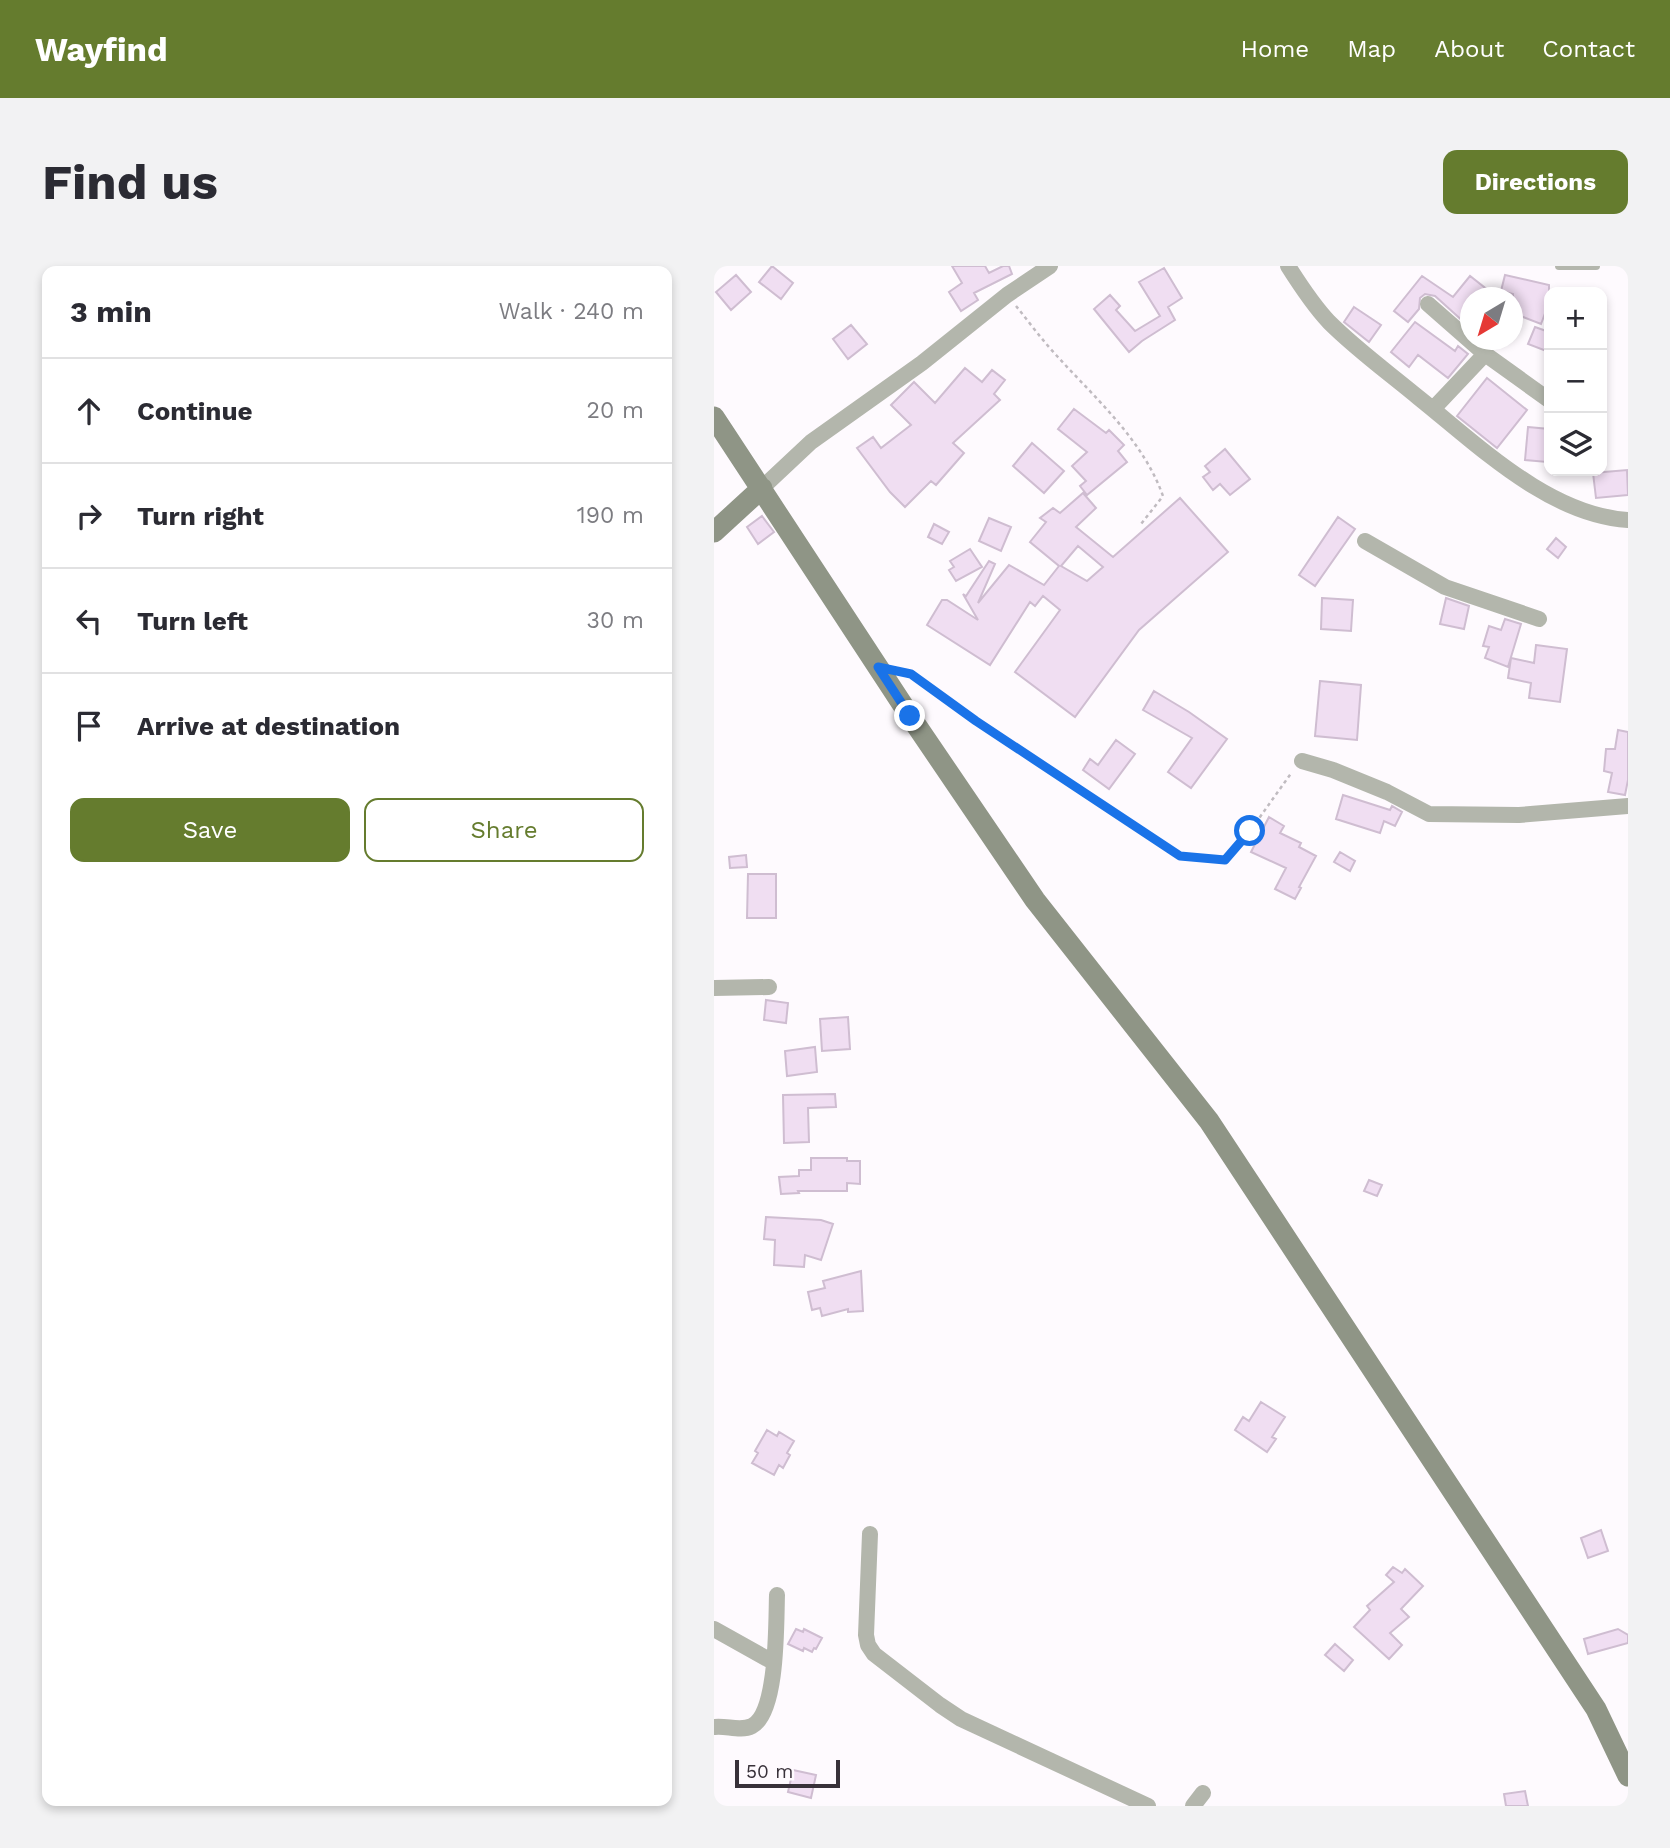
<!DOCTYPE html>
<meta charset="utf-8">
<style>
body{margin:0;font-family:"Work Sans",sans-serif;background:#f2f2f3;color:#2b2b33}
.controls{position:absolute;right:21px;top:21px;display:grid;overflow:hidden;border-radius:14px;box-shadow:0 4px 10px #0003}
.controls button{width:63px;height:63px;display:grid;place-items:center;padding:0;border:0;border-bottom:2px solid #e1e1e2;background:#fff;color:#2b2b33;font:35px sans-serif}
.compass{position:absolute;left:746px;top:21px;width:63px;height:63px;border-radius:50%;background:#fff;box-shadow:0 4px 10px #0003;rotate:218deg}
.scale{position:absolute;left:21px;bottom:18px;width:105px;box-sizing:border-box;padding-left:7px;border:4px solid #383139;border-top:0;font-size:19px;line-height:24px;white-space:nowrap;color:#383139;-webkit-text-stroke:5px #fefafe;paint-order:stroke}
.stop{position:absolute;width:21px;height:21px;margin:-16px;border:5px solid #1a73e8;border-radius:50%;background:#fff}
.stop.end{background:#1a73e8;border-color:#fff;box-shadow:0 2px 7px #0008}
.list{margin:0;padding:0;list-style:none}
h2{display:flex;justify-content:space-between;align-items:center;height:91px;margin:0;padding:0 28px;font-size:30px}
h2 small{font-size:23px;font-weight:400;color:#7c7c81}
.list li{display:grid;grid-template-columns:46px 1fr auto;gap:21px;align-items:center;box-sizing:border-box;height:105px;padding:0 28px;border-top:2px solid #e1e1e2}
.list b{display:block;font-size:26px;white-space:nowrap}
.list em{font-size:23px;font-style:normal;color:#7c7c81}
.actions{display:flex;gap:14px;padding:21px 28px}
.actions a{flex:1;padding:16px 0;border:2px solid #657c2e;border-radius:14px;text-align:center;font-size:24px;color:#657c2e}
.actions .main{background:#657c2e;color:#fff}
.icon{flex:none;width:38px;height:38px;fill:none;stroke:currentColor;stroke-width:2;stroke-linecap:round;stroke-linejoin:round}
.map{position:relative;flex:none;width:914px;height:1540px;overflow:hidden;border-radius:14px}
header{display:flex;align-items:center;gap:42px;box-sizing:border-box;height:98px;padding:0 35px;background:#657c2e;color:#fff}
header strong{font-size:33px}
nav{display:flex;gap:38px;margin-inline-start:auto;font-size:24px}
.intro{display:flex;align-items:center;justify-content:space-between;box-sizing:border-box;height:168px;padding:0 42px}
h1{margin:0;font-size:49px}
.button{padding:18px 32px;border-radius:14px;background:#657c2e;color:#fff;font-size:24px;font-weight:700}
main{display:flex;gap:42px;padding:0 42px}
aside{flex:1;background:#fff;border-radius:14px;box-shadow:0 4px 10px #0003}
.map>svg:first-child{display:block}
.building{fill:#f0def2;stroke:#cfbdd1;stroke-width:2;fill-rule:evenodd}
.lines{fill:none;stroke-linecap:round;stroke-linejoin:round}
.path{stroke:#c0bbc0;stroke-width:2.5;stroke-dasharray:3.5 3.5;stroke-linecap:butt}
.lane{stroke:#b3b6ac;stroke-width:8}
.street{stroke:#b3b6ac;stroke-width:16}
.secondary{stroke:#8f9586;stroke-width:21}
.route{stroke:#1a73e8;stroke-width:9}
</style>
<header>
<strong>Wayfind</strong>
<nav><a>Home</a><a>Map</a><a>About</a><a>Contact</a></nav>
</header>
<div class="intro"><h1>Find us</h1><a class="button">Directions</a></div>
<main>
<aside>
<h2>3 min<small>Walk · 240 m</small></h2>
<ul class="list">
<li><svg class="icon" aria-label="ahead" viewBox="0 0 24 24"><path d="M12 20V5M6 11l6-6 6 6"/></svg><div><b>Continue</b></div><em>20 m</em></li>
<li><svg class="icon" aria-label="right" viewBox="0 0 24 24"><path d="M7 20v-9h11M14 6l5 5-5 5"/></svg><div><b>Turn right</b></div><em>190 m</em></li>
<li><svg class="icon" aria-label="left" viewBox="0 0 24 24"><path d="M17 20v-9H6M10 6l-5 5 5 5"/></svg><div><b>Turn left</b></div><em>30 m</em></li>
<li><svg class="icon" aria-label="arrive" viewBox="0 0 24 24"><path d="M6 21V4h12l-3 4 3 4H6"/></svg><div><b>Arrive at destination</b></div></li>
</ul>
<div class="actions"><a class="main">Save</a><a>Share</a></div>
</aside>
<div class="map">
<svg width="914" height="1540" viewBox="0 0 914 1540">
<rect width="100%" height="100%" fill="#fefafe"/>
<path class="building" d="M58 0 79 17 67 33 45 16Z
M238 0H271L275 7 289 0H295L298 8 260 27 264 34 247 45 235 26 248 17Z
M450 2 468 32 454 41 461 54 428 75 415 86 380 43 396 29 406 40 402 44 421 65 446 50 425 16Z
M22 9 37 26 17 44 2 26Z
M791 9 835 19V37L827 58 799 47V28L787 25Z
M708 10 739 31 756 10 784 32H757V50L751 57 721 30 711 28 706 32 705 43 694 56 680 45Z
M640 41 667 59 655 76 630 56Z
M701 56 741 85 744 80 754 88 734 112 704 89 695 101 677 86Z
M137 59 153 78 134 93 119 73Z
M821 61 835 66V86L814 78Z
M251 102 268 116 278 104 291 114 280 128 286 134 239 177 250 187 222 219 217 215 191 241 176 226 143 182 159 171 167 182 197 159 177 139 200 116 221 137Z
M773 112 813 144 783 182 743 150Z
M360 143 392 167 395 164 410 179 404 185 413 196 373 229 366 220 372 215 358 200 373 186 344 163Z
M814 161 835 163 833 196 811 194Z
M318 177 350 205 330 227 299 200Z
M511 183 536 213 516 229 506 218 499 224 489 211 496 206 491 200Z
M913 204 914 229 882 232 879 207Z
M369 227 382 242 362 261 399 291 466 232 514 286 425 364 361 451 301 406 346 344 329 330 321 340 316 336 276 399 213 359 228 334H233L264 354 249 328 252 330 275 295 281 298 264 337 295 299 330 319 345 300 316 276 332 256 326 252 339 242 346 247ZM364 280 389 301 373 315 347 300Z
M48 250 60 266 44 278 33 261Z
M624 251 641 263 601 320 585 309Z
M275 252 297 261 287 285 265 275Z
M220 258 235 266 228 278 214 271Z
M842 272 852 281 844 292 833 283Z
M256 283 268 301 242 315 235 304 240 301 236 295Z
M608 332 639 334 637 365 607 363Z
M732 332 755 340 750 363 726 358Z
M791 353 807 358 794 401 771 392 775 381 769 380 775 360 787 364Z
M822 379 853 383 846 436 815 432 817 417 794 412 797 392 820 397Z
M606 415 647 419 643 474 601 470Z
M440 425 475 446 513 473 477 522 454 506 478 472 429 444Z
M904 464 914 466V514L911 529 894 526 898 507 890 505 892 483H901Z
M402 474 421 488 395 523 369 504 376 493 384 499Z
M629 529 676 544 678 540 688 546 681 560 670 555 666 567 622 553Z
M555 551 570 560 566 567 587 577 585 581 602 590 585 621 587 622 581 633 561 623 572 602 537 586Z
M626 586 641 595 636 605 620 596Z
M32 589 33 601 16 602 15 591Z
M34 608H62V652H33Z
M52 734 74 737 72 757 50 754Z
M134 751 136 783 108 785 106 753Z
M101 781 103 806 73 810 71 785Z
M121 828 122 841 94 842 95 876 70 877 69 829Z
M97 892H133V895H146V918L133 917V925H84L85 927 67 928 65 911 85 910V904H97Z
M655 914 668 919 663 930 650 925Z
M52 951 107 954 119 958 107 994 91 989 90 1001 60 999 61 974 50 973Z
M147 1005 149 1045 134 1046V1043L108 1050 106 1042 98 1044 94 1026 111 1022 109 1015Z
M547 1136 571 1151 558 1171 562 1173 553 1186 521 1164 529 1151 535 1155Z
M53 1164 63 1170 65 1166 80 1175 73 1187 76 1189 69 1202 65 1199 60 1209 38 1197 44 1187 41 1185Z
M887 1264 894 1285 874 1292 867 1272Z
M679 1301 688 1307 691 1303 709 1320 687 1343 695 1351 676 1367 688 1379 675 1393 640 1361 656 1344 653 1340 680 1316 672 1309Z
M82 1363 89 1366 90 1363 108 1372 102 1383 100 1382 98 1386 90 1382 89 1385 74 1378Z
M904 1363 914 1369V1377L874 1388 870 1373Z
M621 1378 639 1394 630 1405 611 1389Z
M79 1504 102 1509 97 1532 74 1526Z
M811 1525 814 1540H792L790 1528Z"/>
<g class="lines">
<path class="path" d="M302 40C315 56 328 74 343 90 382 133 429 174 449 230L427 258
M188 406 196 408 262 455 466 590 511 594 536 565 578 506"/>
<path class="lane" d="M845 0H882"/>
<path class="street" d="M574 0C586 19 599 39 615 56 643 84 675 107 705 132 765 180 835 249 914 254
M714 38 771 88
M719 143 771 88 835 134
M48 222 97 176 208 97 293 29 336 0
M651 275 731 321 825 353
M588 495 619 504 673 526 715 548 805 549 914 540
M0 722 55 721
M156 1268 152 1369 154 1379 160 1388 226 1439 247 1453 434 1540
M0 1363 59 1396
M0 1461C12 1459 26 1466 38 1460 64 1447 62 1356 63 1329
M479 1540 489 1527"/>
<path class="secondary" d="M0 151 196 450 321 634 495 855 882 1443 914 1510
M0 266 48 222"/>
</g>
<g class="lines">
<path class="route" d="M196 450 164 401 197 408 262 455 466 590 511 594 536 565"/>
</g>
</svg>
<div class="controls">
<button>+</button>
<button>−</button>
<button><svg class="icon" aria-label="layers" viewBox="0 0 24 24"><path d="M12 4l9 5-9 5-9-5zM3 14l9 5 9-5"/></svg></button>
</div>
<svg class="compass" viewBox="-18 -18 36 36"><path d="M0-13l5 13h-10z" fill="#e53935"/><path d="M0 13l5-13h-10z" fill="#7c7c81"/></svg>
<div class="scale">50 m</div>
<div class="stop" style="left:536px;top:565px"></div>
<div class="stop end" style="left:196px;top:450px"></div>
</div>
</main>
